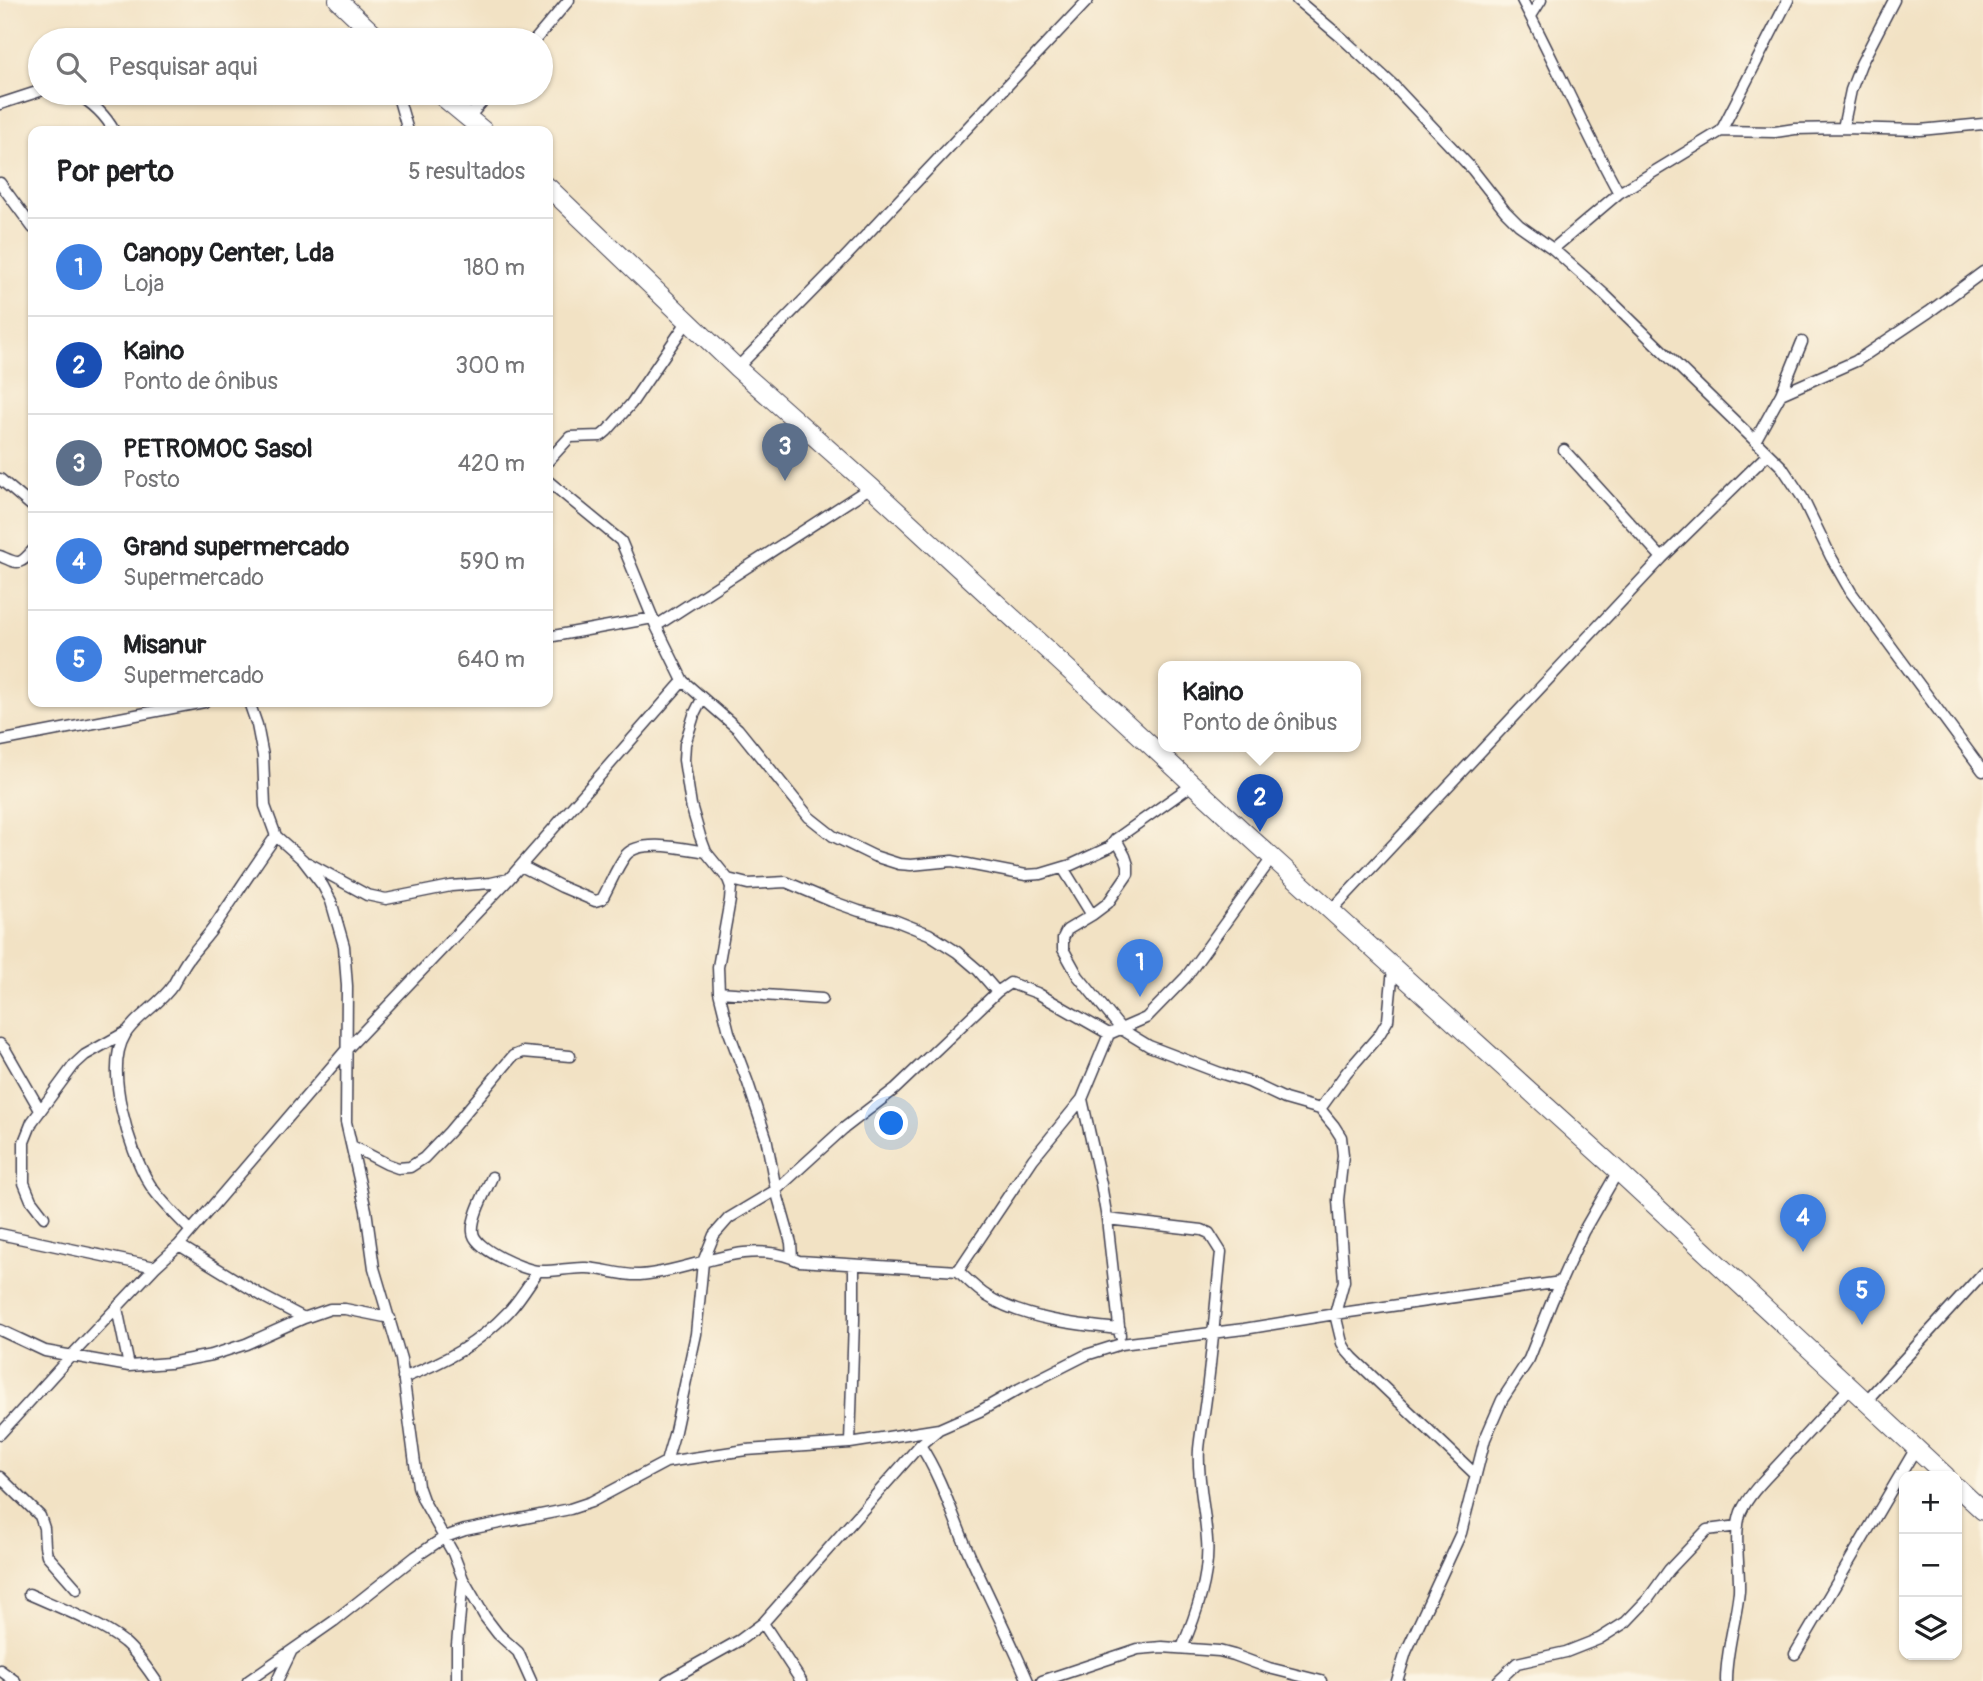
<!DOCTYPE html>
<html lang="pt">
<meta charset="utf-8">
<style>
body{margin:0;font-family:Pangolin,sans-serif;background:#f6f6f6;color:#202124}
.controls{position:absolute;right:21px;bottom:21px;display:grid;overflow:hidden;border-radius:14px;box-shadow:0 2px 5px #0004}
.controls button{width:63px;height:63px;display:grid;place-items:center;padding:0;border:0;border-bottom:2px solid #e0e0e0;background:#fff;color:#202124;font:35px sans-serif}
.you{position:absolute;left:892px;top:1124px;width:24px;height:24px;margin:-18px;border:5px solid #fff;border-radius:50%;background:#1a73e8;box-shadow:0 0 0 10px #1a73e833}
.badge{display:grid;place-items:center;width:46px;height:46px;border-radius:50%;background:#0f766e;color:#fff;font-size:23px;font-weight:700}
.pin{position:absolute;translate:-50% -58px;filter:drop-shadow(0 2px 4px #0008)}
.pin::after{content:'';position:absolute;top:37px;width:24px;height:21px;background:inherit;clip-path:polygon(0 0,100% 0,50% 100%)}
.popup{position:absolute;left:1158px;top:661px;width:203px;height:91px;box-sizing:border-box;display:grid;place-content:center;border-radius:14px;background:#fff;filter:drop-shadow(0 2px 5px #0005);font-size:23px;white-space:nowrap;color:#757577}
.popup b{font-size:26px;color:#202124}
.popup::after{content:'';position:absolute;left:50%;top:100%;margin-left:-14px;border:14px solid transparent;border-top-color:#fff}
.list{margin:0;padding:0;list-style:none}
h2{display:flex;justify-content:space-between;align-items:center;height:91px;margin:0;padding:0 28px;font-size:30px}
h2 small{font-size:23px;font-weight:400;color:#757577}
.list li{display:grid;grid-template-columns:46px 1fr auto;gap:21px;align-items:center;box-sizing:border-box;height:98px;padding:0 28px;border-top:2px solid #e0e0e0}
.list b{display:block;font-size:26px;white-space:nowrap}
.list p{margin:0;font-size:23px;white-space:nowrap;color:#757577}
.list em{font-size:23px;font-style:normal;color:#757577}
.icon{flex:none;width:38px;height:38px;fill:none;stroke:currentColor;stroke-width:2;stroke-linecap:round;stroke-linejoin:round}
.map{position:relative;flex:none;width:1983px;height:1681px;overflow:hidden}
.search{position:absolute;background:#fff;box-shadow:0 2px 5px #0004;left:28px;top:28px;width:525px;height:77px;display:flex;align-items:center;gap:18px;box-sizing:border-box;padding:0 24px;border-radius:38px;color:#757577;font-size:26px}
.panel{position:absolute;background:#fff;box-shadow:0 2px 5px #0004;left:28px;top:126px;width:525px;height:581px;border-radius:14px}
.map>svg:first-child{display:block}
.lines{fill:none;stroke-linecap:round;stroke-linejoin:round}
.minor-casing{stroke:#413f50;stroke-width:13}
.primary-casing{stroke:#413f50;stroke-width:20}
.minor{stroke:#fff;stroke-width:10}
.primary{stroke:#fff;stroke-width:18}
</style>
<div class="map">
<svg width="1983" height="1681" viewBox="0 0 1983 1681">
<rect width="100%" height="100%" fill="#fcf5e5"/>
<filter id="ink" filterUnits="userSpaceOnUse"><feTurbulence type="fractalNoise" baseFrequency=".0143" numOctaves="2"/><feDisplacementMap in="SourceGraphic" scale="14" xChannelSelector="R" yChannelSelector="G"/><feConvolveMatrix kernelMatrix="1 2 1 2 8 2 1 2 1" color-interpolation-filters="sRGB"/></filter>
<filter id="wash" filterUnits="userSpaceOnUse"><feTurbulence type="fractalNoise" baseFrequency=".00686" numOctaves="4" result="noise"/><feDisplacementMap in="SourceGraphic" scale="28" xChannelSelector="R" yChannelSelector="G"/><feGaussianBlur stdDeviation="1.57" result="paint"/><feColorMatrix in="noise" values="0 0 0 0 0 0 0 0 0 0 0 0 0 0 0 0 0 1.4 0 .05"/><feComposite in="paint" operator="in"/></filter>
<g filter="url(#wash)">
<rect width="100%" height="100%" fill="#f2e2c4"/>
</g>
<g filter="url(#ink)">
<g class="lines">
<defs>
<path id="minor" d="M1297 0 1342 38 1392 84 1472 169 1505 211 1519 225 1553 249 1604 294 1782 467 1802 497 1831 557 1851 592 1983 771
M1522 0C1556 64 1584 130 1619 193
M1531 16 1541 0
M535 40 569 0
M75 93C91 102 105 114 114 131
M397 93 408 131
M0 104 40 91
M468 118 490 93
M1843 128 1851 90 1861 64 1894 0
M1721 131 1775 132 1795 129 1843 128 1920 130 1983 124
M0 183 33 228
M1553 249 1619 193 1721 131 1788 0
M737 368 837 266 1088 0
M1781 394 1856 361 1929 312 1983 272
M1755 441 1781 394 1802 342
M1564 450 1662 558
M548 461 570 437 601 436 607 431 631 404 687 322
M0 479 33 507
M548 481 621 541 656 626 683 681 738 729 809 817 833 836 874 856 899 864 911 865 952 861 1026 875 1041 874 1071 865 1110 847 1116 839 1192 785
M0 556C19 564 19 566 33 550
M656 626 871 487
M548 637 653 618
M702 699 694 715 685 744 684 760 691 805 700 836 706 852 728 879 731 887 730 900 718 967 719 992 729 1032 748 1083 766 1137 776 1190 791 1243 792 1258 799 1261 958 1271C967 1279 976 1289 987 1296 1023 1319 1078 1325 1120 1329
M249 702 257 725 263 756 265 806 276 836 303 860 323 886 331 901 344 946 347 986 346 1122 366 1210 374 1268 401 1359 418 1486 423 1500 453 1553 463 1579 485 1617 498 1634 518 1652 531 1681
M0 741 204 702
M1116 839 1125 856 1128 865V874L1108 903 1092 915 1067 930 1063 938V949L1078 976 1121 1029 1149 1046 1220 1073 1249 1082 1285 1099 1320 1109 1334 1126 1341 1137 1343 1155 1338 1200 1344 1281 1335 1314 1342 1343 1346 1350 1353 1358 1476 1475
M308 863 367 895 386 899 451 886 491 883 509 879 683 681
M521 866 562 887 595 901 602 899C610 885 616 868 626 855 640 838 686 849 706 852
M1063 868 1092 915
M728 879 748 884 786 882 831 901 859 911 894 920 929 934 957 952 978 970 997 992
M1330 912 1662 558 1768 454
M719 992 822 999
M0 1044 5 1049 40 1110
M1082 1099 1101 1184 1107 1219 1120 1335
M1320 1109 1346 1073 1379 1035 1388 1020 1393 969
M352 1146 387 1164 398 1168 410 1167 424 1158 449 1132 513 1056 523 1052 570 1056
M492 1177C486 1191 471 1217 473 1232 474 1249 523 1270 539 1271 555 1272 571 1267 587 1268 605 1269 622 1276 640 1275 690 1272 742 1239 792 1258
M44 1217 31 1200 24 1183V1142L32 1122 74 1065 85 1055 126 1032
M1107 1219 1202 1230 1209 1233 1221 1252C1216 1298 1213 1344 1207 1390 1205 1410 1201 1429 1199 1449 1197 1479 1205 1509 1207 1540 1210 1576 1196 1615 1182 1648
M191 1231C177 1216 159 1200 149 1183 129 1150 104 1069 125 1035 135 1017 160 1005 173 985 178 976 183 966 189 958 198 946 208 936 216 924 236 895 255 865 276 836
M0 1234 155 1267
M179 1245 264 1297 304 1318
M958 1271 1033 1159 1082 1099 1109 1034
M117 1308 129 1366
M0 1330 45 1351 129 1366 169 1363 212 1355 246 1344 304 1318 330 1309H345L390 1318
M403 1378C446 1361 477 1345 509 1311 520 1299 529 1284 538 1271
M1865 1402 1983 1273
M0 1434 70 1357 155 1267 179 1245 346 1050 509 879
M850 1443 854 1320V1266
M920 1445C943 1480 954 1521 971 1558 990 1599 1010 1639 1028 1681
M666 1462 675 1431 696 1334 703 1262 714 1235 729 1218 776 1190 843 1129 895 1089 997 992 1010 983 1037 993 1109 1034 1146 1018 1186 977 1272 858
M0 1477 40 1516 44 1528 45 1546 47 1555 77 1589
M29 1594C58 1607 100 1623 124 1642 137 1653 147 1668 156 1681
M763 1623 801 1681
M1795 1654 1916 1448
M0 1670 15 1681
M248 1681 334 1621 415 1557 445 1537 465 1530 570 1509 591 1502 666 1462 746 1450 850 1443 939 1429 980 1411 1019 1389 1086 1355 1121 1344 1244 1329 1335 1314 1561 1282
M277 1681 291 1652
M457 1681V1645L463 1579
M667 1681 740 1640 763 1623 920 1445 939 1429
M1042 1681 1138 1649 1162 1647 1219 1651 1234 1655 1269 1668 1321 1681
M1397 1681 1406 1652 1461 1533 1485 1439 1502 1400 1529 1359 1552 1301 1583 1232 1618 1171
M1498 1681 1517 1663 1566 1652 1599 1639 1626 1622 1648 1599 1669 1570 1707 1530 1738 1526
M1726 1681C1726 1650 1736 1621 1739 1591 1740 1568 1733 1533 1741 1512 1749 1494 1765 1479 1778 1465 1802 1439 1826 1413 1850 1387"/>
<path id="primary" d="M338 0 380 40
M438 93 484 131
M548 187 737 368 871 487 1254 841 1618 1171 1946 1476
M1957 1487 1983 1511"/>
</defs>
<use href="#minor" class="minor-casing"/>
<use href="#primary" class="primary-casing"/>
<use href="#minor" class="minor"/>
<use href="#primary" class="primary"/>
</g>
</g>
</svg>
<div class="controls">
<button>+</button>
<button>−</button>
<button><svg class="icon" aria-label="layers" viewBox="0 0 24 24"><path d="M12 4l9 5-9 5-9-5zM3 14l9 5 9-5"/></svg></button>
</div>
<div class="you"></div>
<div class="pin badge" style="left:1140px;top:997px;background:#3f7fe0">1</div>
<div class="pin badge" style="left:1260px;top:832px;background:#1a4fb4">2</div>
<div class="popup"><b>Kaino</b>Ponto de ônibus</div>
<div class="pin badge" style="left:785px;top:481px;background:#5c6f8a">3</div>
<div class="pin badge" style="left:1803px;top:1252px;background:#3f7fe0">4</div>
<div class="pin badge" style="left:1862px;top:1325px;background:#3f7fe0">5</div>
<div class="search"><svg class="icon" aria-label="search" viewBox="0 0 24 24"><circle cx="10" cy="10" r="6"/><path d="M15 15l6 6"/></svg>Pesquisar aqui</div>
<section class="panel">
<h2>Por perto<small>5 resultados</small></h2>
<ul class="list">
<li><span class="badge" style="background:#3f7fe0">1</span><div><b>Canopy Center, Lda</b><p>Loja</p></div><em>180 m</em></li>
<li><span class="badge" style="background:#1a4fb4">2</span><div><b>Kaino</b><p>Ponto de ônibus</p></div><em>300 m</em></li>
<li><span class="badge" style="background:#5c6f8a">3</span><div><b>PETROMOC Sasol</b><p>Posto</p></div><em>420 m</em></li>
<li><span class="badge" style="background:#3f7fe0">4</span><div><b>Grand supermercado</b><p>Supermercado</p></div><em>590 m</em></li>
<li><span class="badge" style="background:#3f7fe0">5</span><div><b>Misanur</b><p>Supermercado</p></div><em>640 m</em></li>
</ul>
</section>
</div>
